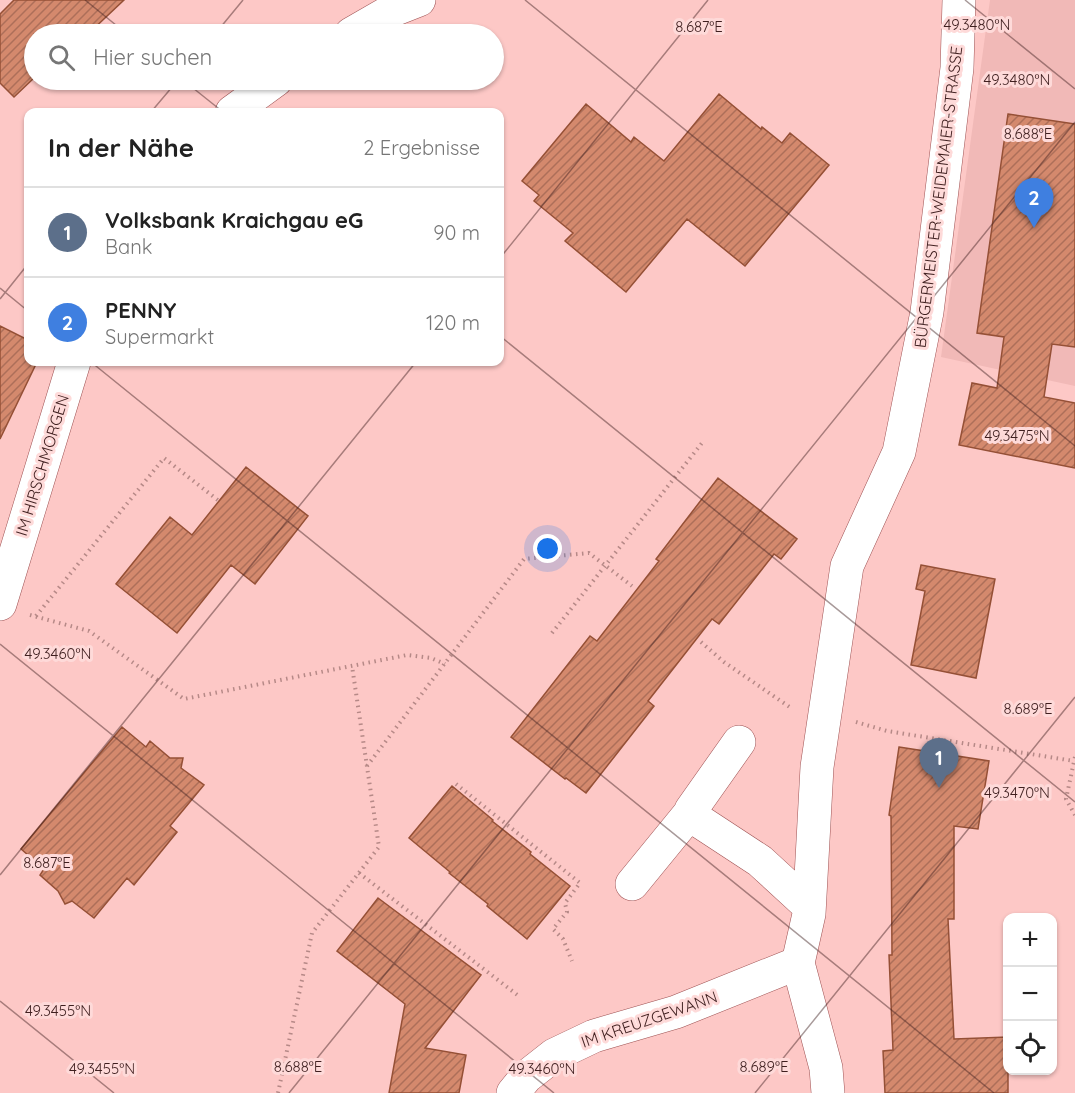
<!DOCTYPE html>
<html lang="de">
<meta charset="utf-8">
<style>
body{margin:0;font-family:Quicksand,sans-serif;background:#f6f6f6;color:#222}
.controls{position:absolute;right:18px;bottom:18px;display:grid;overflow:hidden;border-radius:12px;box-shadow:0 2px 4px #0004}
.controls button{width:54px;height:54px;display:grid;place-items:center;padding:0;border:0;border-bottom:2px solid #e0e0e0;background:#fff;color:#222;font:30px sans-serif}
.you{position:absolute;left:548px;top:549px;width:21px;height:21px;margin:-15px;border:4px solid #fff;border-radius:50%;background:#1a73e8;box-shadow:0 0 0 9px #1a73e833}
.badge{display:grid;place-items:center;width:39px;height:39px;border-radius:50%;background:#1a73e8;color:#fff;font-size:20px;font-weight:700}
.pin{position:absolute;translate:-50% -50px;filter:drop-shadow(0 2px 3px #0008)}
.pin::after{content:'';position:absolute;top:32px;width:21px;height:18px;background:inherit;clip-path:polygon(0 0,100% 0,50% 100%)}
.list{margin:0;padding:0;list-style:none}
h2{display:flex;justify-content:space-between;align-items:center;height:78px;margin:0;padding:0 24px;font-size:26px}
h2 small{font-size:20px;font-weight:400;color:#767676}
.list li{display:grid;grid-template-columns:39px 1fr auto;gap:18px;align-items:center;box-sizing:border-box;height:90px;padding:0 24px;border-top:2px solid #e0e0e0}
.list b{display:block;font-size:22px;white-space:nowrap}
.list p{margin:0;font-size:20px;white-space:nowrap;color:#767676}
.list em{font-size:20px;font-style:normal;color:#767676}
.icon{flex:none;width:33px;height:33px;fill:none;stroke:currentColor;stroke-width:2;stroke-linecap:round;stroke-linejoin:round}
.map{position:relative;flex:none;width:1075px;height:1093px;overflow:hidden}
.search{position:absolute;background:#fff;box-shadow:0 2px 4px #0004;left:24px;top:24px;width:480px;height:66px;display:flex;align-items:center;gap:15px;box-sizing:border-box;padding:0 21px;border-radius:33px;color:#767676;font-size:22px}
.panel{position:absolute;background:#fff;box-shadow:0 2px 4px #0004;left:24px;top:108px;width:480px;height:258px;border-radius:12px}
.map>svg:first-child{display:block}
.built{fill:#f1b9b7}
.building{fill:url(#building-hatch);stroke:#955036;stroke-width:1.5}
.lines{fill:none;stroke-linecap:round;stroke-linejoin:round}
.minor-casing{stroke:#9e5253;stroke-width:34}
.path{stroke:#b68987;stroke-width:4;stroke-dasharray:1.5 4.5;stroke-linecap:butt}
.minor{stroke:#fff;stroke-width:33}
.ticks{fill:none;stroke:#3f1f1f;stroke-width:1.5;stroke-opacity:0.45}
.labels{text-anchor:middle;stroke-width:6;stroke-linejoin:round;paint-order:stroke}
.street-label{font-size:16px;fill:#3f1f1f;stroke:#fedad9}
.ticks-label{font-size:15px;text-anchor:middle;fill:#3f1f1f;stroke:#fedad9;stroke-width:6;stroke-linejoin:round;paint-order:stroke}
</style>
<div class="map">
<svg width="1075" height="1093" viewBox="0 0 1075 1093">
<defs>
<pattern id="building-hatch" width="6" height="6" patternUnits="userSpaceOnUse" patternTransform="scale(1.5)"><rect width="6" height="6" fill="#d4896d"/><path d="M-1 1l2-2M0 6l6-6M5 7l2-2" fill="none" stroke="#ad6f59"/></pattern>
</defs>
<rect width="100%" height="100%" fill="#fdc8c6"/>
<path class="built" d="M990 0H1075V386L941 357Z"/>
<path class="building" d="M14 0H124L88 34H34V78L14 97 0 83V14Z
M719 94 761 129 762 127 782 143 790 133 829 165 745 266 687 219 626 292 565 241 573 233 534 201 539 195 522 181 586 104 631 142 634 137 664 161Z
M1008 114 1075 124V347L1052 344 1044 397 1075 403V468L959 445 972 383 997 388 1004 337 977 333Z
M0 326 28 340V362H37L0 439Z
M246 467 308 516 255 584 231 565 177 633 116 584 170 517 192 535Z
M718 478 797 539 781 559 774 554 719 624 712 619 648 701 654 706 586 793 566 778 565 779 511 737 590 636 597 641 659 561 656 559Z
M921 565 995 579 976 678 911 665 925 591 916 589Z
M122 727 146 747 150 741 170 758H183L181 768 204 785 170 826 177 832 134 885 127 878 94 918 72 901 65 904 58 891 40 875 44 869 21 849Z
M899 747 989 761 978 829 954 826V919H948L954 1039 1008 1037V1093H885L883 1051 893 1050 889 955H892L891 816 889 815Z
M452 786 493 820 492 821 531 852 530 854 570 886 527 939 487 906 488 904 449 873 450 872 409 838Z
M378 898 481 975 425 1048 466 1055 459 1093H389L405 1004 337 951Z"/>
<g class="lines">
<defs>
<path id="minor" d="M351 34 391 11 419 0
M232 112 276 80
M0 604 74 362
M739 742 691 810 690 813 699 821 760 861 809 906
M632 884 690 813
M513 1093 526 1077 554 1055 594 1036 676 1012 798 963
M828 1093 826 1068 798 963 809 914 817 767 847 566 899 452 927 312 957 68 959 0"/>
</defs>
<use href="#minor" class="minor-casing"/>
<path class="path" d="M30 615 89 631 184 699 407 655 431 658 445 664
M36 616 164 458 219 501
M552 633 702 443
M701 642 724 662 791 708
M856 722 887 731 1074 761
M1075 757 1066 799 1075 815
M367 766 524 559 589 553 632 586
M456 784 580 883 565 903 567 912 553 929 563 939 572 961
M359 873 520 997
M278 1093 312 933 379 847 352 666"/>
<use href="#minor" class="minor"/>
</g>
<path class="ticks" d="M85 0 127 34M525 0 1075 446M965 0 1075 89M215 34 243 0M183 80 223 112M151 112 178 80M500 258 708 0M0 288 28 311M0 299 28 264M500 336 1075 802M91 362 994 1093M0 644 554 1093M0 875 416 362M0 1001 114 1093M289 1093 1075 122M755 1093 1075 697"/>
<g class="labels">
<g class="street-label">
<text transform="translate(938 197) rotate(-83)" y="6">BÜRGERMEISTER-WEIDEMAIER-STRASSE</text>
<text transform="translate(42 465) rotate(-73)" y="6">IM HIRSCHMORGEN</text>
<text transform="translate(649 1019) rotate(-19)" y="6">IM KREUZGEWANN</text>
</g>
</g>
<g class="ticks-label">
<text x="977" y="30">49.3480°N</text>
<text x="699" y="32">8.687°E</text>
<text x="1017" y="85">49.3480°N</text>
<text x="1028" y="139">8.688°E</text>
<text x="1017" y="441">49.3475°N</text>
<text x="58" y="659">49.3460°N</text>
<text x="1028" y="714">8.689°E</text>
<text x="1017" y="798">49.3470°N</text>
<text x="47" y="868">8.687°E</text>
<text x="58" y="1016">49.3455°N</text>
<text x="298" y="1072">8.688°E</text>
<text x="764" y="1072">8.689°E</text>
<text x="102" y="1074">49.3455°N</text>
<text x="542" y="1074">49.3460°N</text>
</g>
</svg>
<div class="controls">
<button>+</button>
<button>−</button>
<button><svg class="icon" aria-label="locate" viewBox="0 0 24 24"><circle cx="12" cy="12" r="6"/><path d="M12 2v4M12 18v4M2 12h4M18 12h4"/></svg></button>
</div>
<div class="you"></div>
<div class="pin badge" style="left:939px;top:788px;background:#5c6f8a">1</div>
<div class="pin badge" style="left:1034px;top:228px;background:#3f7fe0">2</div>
<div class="search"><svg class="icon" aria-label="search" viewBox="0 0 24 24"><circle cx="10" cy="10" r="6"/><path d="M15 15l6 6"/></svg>Hier suchen</div>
<section class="panel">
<h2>In der Nähe<small>2 Ergebnisse</small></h2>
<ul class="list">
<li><span class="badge" style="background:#5c6f8a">1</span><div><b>Volksbank Kraichgau eG</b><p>Bank</p></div><em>90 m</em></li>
<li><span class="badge" style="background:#3f7fe0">2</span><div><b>PENNY</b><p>Supermarkt</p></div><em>120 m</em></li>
</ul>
</section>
</div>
